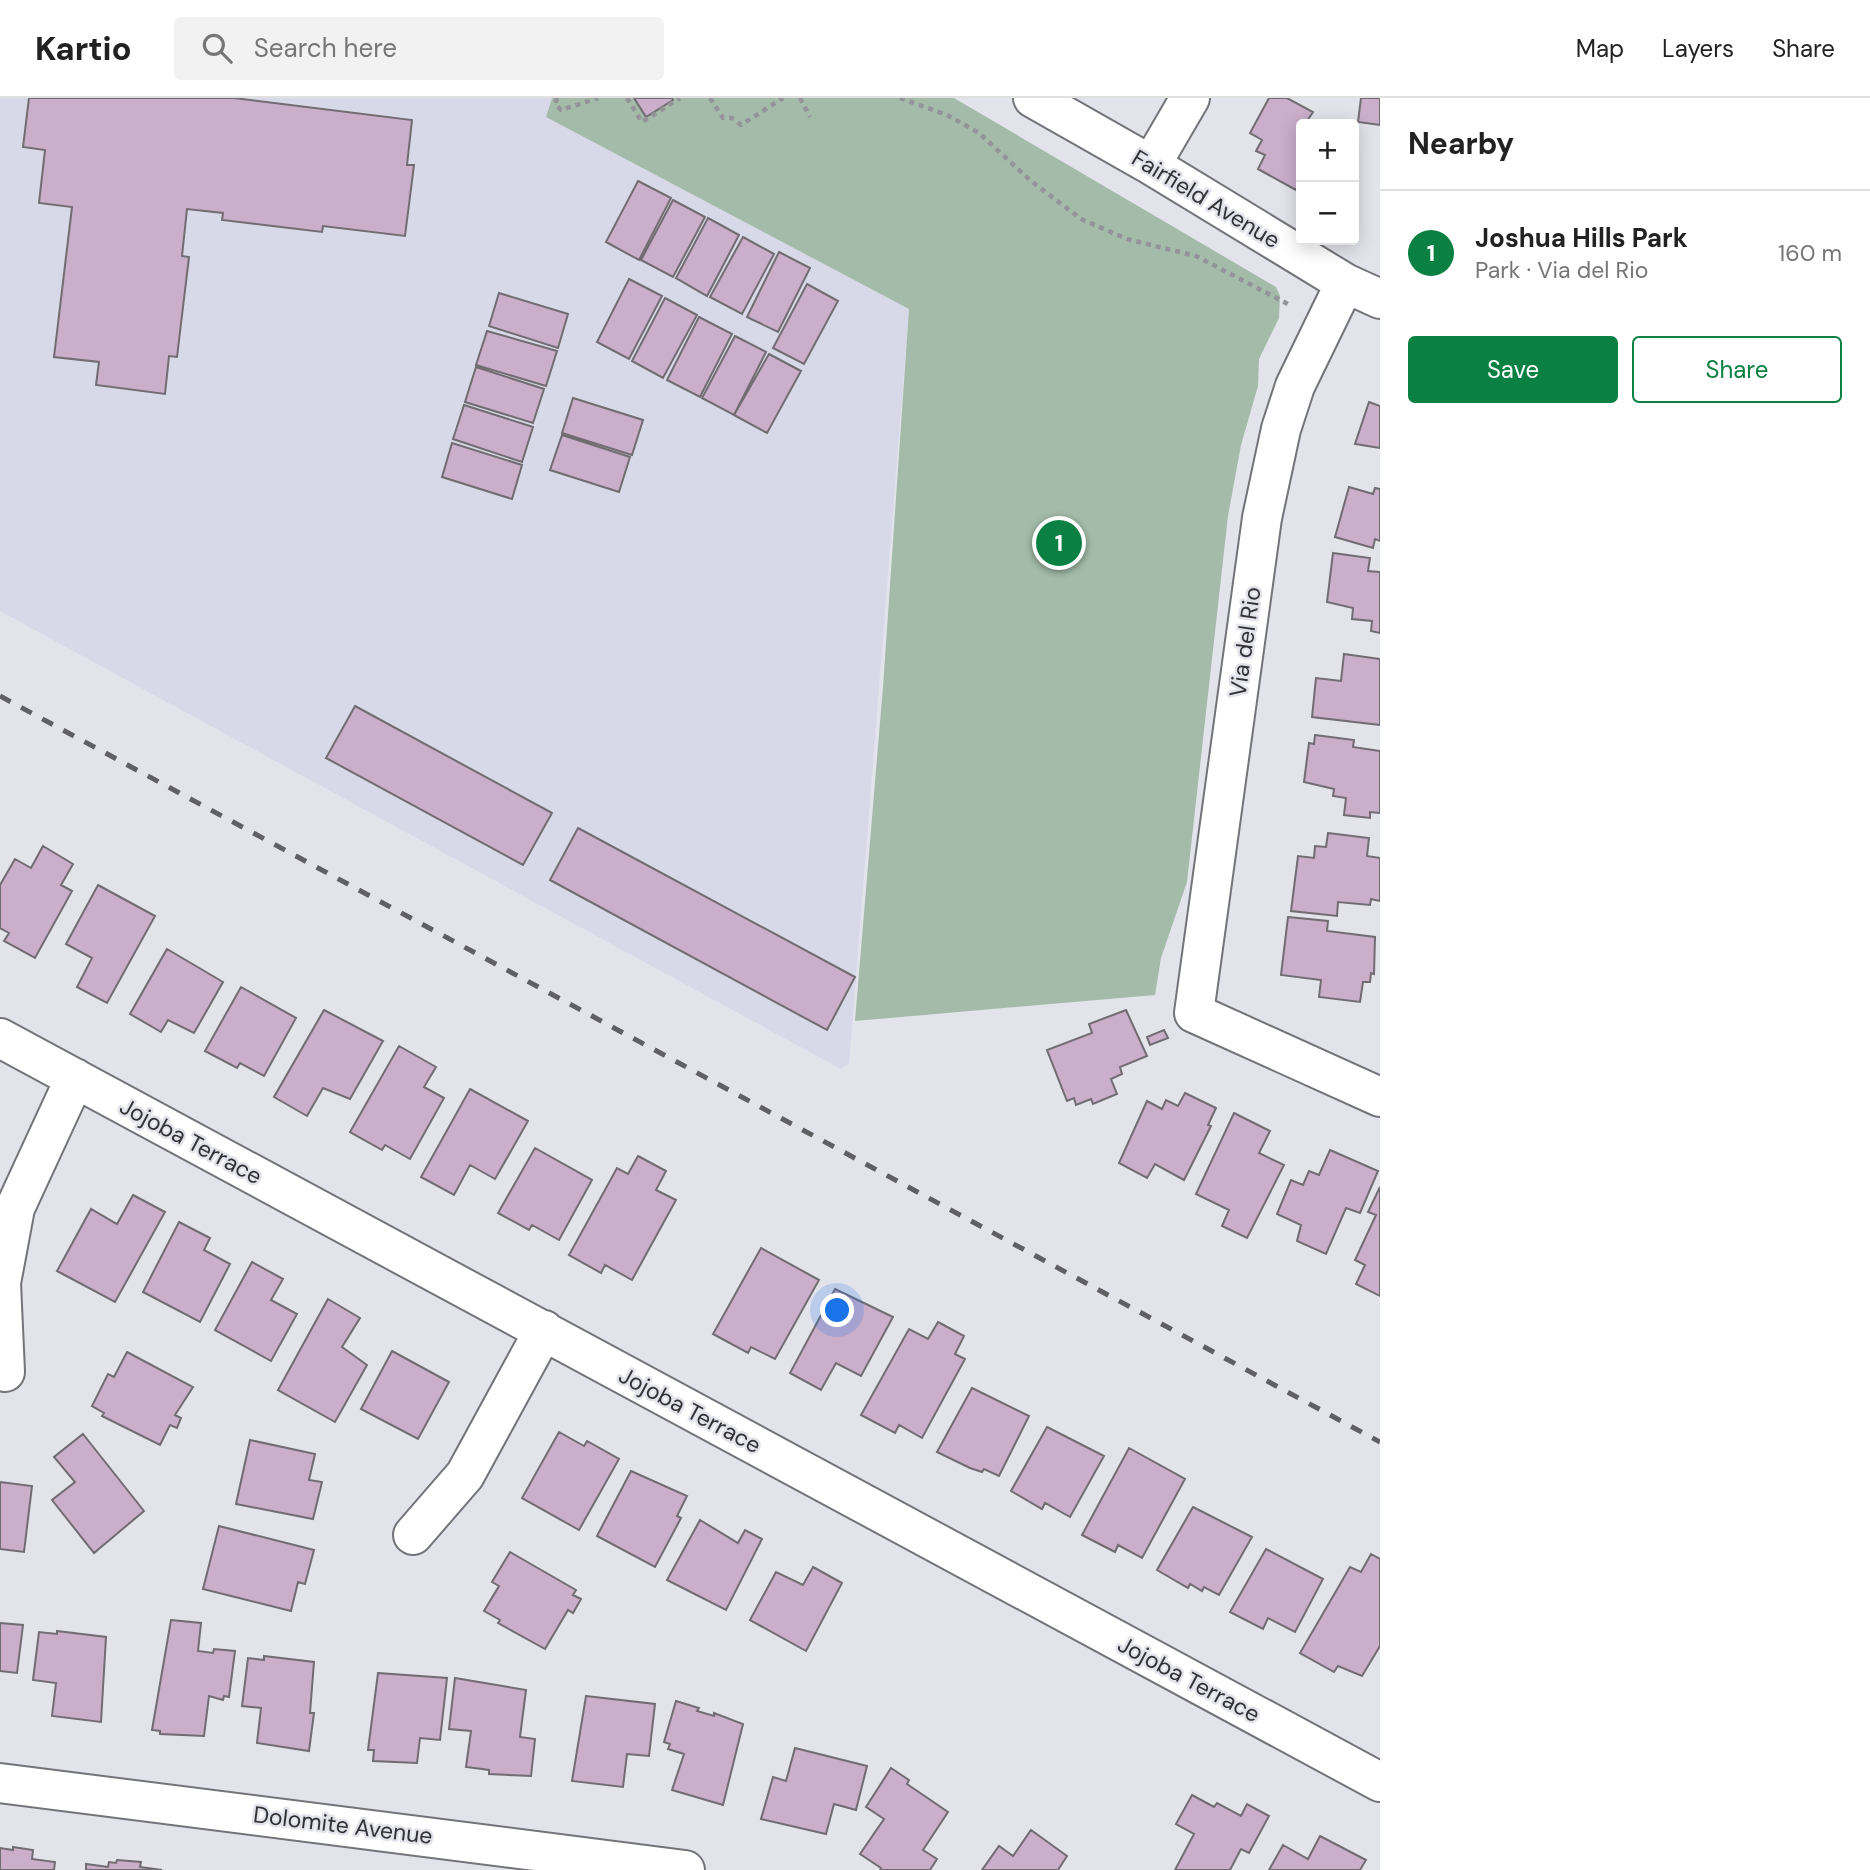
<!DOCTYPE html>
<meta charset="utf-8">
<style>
body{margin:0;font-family:"DM Sans",sans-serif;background:#f2f2f2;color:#222}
.controls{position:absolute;right:21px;top:21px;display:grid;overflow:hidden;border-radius:7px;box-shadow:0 4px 18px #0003}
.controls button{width:63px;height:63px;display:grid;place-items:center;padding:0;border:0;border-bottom:2px solid #e0e0e0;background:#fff;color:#222;font:35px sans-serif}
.you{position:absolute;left:838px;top:1213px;width:24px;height:24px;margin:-18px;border:5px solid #fff;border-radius:50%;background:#1a73e8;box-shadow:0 0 0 10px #1a73e833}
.badge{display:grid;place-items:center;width:46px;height:46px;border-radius:50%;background:#0b8043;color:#fff;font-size:23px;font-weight:700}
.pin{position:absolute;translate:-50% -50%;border:4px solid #fff;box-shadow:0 2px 7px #0006}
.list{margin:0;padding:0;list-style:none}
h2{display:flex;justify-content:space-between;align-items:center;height:91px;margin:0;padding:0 28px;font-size:30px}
h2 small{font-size:23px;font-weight:400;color:#767676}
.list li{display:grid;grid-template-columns:46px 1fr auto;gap:21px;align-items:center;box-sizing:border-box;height:126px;padding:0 28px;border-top:2px solid #e0e0e0}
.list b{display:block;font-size:26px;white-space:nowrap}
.list p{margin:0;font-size:23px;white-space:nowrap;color:#767676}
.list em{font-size:23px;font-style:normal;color:#767676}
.actions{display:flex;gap:14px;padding:21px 28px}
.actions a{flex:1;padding:16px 0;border:2px solid #0b8043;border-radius:7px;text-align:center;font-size:24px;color:#0b8043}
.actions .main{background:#0b8043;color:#fff}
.icon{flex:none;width:38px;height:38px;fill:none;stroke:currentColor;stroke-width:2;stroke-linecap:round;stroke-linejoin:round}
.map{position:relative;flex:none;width:1380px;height:1772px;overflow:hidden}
header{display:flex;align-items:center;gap:42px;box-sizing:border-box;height:98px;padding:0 35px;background:#fff;border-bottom:2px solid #e0e0e0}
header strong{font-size:33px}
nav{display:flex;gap:38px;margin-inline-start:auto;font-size:24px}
.search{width:490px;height:63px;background:#f2f2f2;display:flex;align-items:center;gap:18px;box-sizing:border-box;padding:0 24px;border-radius:7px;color:#767676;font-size:26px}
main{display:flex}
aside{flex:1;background:#fff}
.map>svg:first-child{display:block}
.built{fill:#d7d8e8}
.green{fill:#a3bba8}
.building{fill:#caaeca;stroke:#716c72;stroke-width:2}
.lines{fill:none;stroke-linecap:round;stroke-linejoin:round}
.minor-casing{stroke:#73737a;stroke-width:42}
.path{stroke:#939399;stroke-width:4.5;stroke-dasharray:5 5;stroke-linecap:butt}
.minor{stroke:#fff;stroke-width:38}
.rail{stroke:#606064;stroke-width:5;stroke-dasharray:12 12;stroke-linecap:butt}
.labels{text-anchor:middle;stroke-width:5;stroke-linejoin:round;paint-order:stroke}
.street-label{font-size:23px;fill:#323235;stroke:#e3e3ec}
</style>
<header>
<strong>Kartio</strong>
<div class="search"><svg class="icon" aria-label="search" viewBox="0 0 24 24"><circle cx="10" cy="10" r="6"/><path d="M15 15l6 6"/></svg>Search here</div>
<nav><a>Map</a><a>Layers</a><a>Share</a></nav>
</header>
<main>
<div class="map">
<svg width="1380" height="1772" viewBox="0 0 1380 1772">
<rect width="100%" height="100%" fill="#e3e3ec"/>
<path class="built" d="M0 0H552L546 19 909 211 849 965 841 971 0 513Z"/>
<path class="green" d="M552 0H954L1276 189 1280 198 1279 220 1259 261 1258 288 1241 347 1228 418 1187 784 1161 860 1155 897 855 923 883 589 909 211 546 19Z"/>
<path class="building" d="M29 0H234L412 22 407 67H414L405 138 323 128 322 134 222 122 223 115 187 111 182 158 189 159 177 259 169 258 165 296 96 287 99 264 54 259 72 109 39 105 45 52 23 49Z
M634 0H672L673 2 646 19Z
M1269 0H1287L1313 14 1307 23 1314 26H1301V82L1296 92 1258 71 1265 57 1256 53 1262 42 1250 35Z
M1361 0H1380V27L1358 24Z
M638 83 671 100 639 162 606 144Z
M673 102 705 119 673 179 641 162Z
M708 120 739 137 707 198 676 180Z
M743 139 774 156 742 216 710 199Z
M779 154 810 170 778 234 747 219Z
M629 181 662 198 629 261 597 244Z
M807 186 838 203 804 266 773 250Z
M499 195 568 216 558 250 489 228Z
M665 200 697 217 663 280 632 263Z
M699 219 732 236 700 299 667 282Z
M487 233 557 253 546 288 476 267Z
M735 238 766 254 734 317 702 300Z
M769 256 801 273 767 335 734 317Z
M476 269 544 291 533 325 465 304Z
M573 300 643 322 632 357 562 335Z
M1369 304 1380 308V350L1355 346Z
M464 307 533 329 522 364 453 341Z
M562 337 630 359 619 394 550 372Z
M452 345 522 367 512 401 442 379Z
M1349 389 1373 396 1375 390 1380 391V443L1375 441 1373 450 1335 439Z
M1333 455 1370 460 1368 473 1380 474V535L1371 533 1372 523 1352 521 1353 510 1327 504Z
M1344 556 1380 561V627L1312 619 1316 580 1341 583Z
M355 608 552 715 523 767 326 660Z
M1315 637 1354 642 1353 649 1380 653V715L1370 714V720L1344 717 1346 700 1333 698 1334 691 1304 684 1309 645 1314 646Z
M578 730 855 879 827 932 550 782Z
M1328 735 1369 740 1367 758 1380 760V803L1371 801 1370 807 1338 804 1337 818 1291 813 1298 758 1314 760 1315 748 1326 749Z
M43 748 73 766 61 787 72 793 35 860 4 843 9 835 0 830V787L15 761 31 770Z
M98 787 155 818 107 905 77 889 92 860 66 846Z
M1288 819 1328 823 1327 833 1375 839 1374 876 1371 875 1370 884H1363L1360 904 1319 899 1321 882 1281 877Z
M167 851 223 884 194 935 168 922 161 934 130 916Z
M241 889 296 920 264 978 240 965 237 970 205 953Z
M324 912 383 943 350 1001 323 990 307 1018 274 999Z
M1126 912 1147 958 1120 969 1122 976 1111 981 1117 996 1093 1006 1091 1001 1076 1007 1074 1000 1067 1003 1047 952 1092 935 1089 926Z
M1164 932 1168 940 1150 947 1147 939Z
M399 948 436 969 424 989 444 1000 410 1061 385 1047 382 1052 350 1034Z
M470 991 528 1023 495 1081 470 1067 454 1097 421 1079Z
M1185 995 1216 1010 1208 1027 1211 1028 1184 1082 1155 1066 1147 1080 1119 1065 1147 1003 1162 1011 1166 1002 1178 1008Z
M1234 1015 1270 1033 1259 1055 1284 1067 1247 1140 1222 1128 1229 1112 1196 1096Z
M535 1050 592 1082 559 1142 532 1127 529 1132 498 1115Z
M1330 1052 1378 1073 1360 1115 1346 1110 1326 1156 1297 1143 1301 1127 1277 1116 1291 1082 1303 1087 1309 1073 1319 1077Z
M638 1058 666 1073 656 1092 676 1102 632 1182 605 1167 601 1175 569 1157 617 1070 628 1076Z
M1380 1089V1198L1356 1186 1365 1167 1355 1162 1376 1117 1368 1114Z
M133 1097 165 1114 115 1204 57 1173 91 1111 117 1126Z
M179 1124 210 1140 204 1152 230 1166 200 1224 143 1194Z
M761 1150 819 1182 775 1261 751 1249 748 1255 713 1236Z
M252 1164 283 1181 271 1202 297 1216 271 1263 215 1232Z
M835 1191 893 1219 861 1278 836 1265 821 1292 790 1275Z
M328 1201 360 1220 342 1249 367 1267 335 1324 278 1292Z
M938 1224 964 1238 955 1256 965 1261 922 1340 899 1327 895 1335 861 1317 909 1231 928 1241Z
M392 1253 449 1284 418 1341 361 1311Z
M127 1254 193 1289 175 1317 181 1320 177 1330 170 1327 160 1347 102 1318 104 1315 92 1308 108 1276 114 1279Z
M972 1290 1029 1318 999 1378 984 1371 982 1374 970 1370 937 1354Z
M1047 1329 1104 1358 1070 1419 1045 1405 1042 1411 1011 1393Z
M559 1334 584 1348 587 1343 619 1361 579 1432 522 1400Z
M83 1336 144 1413 94 1455 52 1402 75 1384 54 1359Z
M250 1342 315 1356 309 1382 322 1384 313 1421 236 1406Z
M1129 1350 1185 1381 1142 1460 1118 1447 1115 1454 1082 1437Z
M631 1373 687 1398 677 1418 681 1420 655 1469 597 1438Z
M0 1384 32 1388 24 1454 0 1451Z
M1193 1409 1252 1439 1219 1497 1204 1489 1202 1493 1190 1486 1188 1490 1157 1472Z
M700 1422 738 1445 745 1432 762 1441 726 1512 667 1482Z
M219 1428 314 1452 305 1486 298 1484 291 1513 203 1491Z
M1266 1451 1323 1481 1295 1534 1268 1520 1263 1531 1230 1514Z
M510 1454 576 1492 573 1497 581 1501 573 1515 568 1512 545 1551 498 1525 500 1522 484 1513 499 1488 492 1484Z
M1371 1456 1380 1461V1548L1362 1578 1338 1568 1334 1574 1300 1555 1350 1469 1361 1474Z
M813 1469 842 1485 806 1553 750 1522 776 1474 803 1487Z
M171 1522 201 1525 198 1553 213 1555 214 1551 235 1553 229 1599 224 1598 223 1602 209 1598 204 1638 160 1636V1633L152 1632Z
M0 1525 23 1527 17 1575 0 1573Z
M57 1533 106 1539 101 1624 52 1618 56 1585 33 1582 39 1534 57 1536Z
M264 1558 314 1564 310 1615H314L309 1653 257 1645 261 1610 242 1608 248 1560 264 1562Z
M378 1575 447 1580 440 1642 420 1640 417 1665 373 1663 374 1652H368Z
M455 1580 526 1592 520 1639 535 1641 531 1678 489 1676V1672L466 1669 471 1633 449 1631Z
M586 1598 655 1606 649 1658 627 1656 623 1689 572 1683Z
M676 1603 699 1610 697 1613 714 1618V1615L743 1626 723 1707 672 1692 684 1656 668 1651 670 1646 664 1644Z
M795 1650 867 1668 856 1712 834 1706 826 1736 761 1721 773 1679 786 1683Z
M891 1670 909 1682 907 1686 948 1714 923 1752 937 1761 930 1772H880L881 1770 860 1756 884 1721 866 1709Z
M1192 1697 1214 1709 1217 1705 1241 1718 1247 1706 1269 1718 1249 1755 1241 1751 1230 1772H1175L1194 1736 1176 1726Z
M1031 1732 1067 1758 1058 1772H982L999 1748 1013 1758Z
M1320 1738 1366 1762 1360 1772H1269L1283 1747 1308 1761Z
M13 1749 33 1752 32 1761 55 1764 54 1772H0V1750L13 1752Z
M117 1762 141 1764 140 1769 162 1772H86V1766L108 1769 109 1764 116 1765Z"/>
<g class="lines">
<defs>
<path id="minor" d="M1033 0 1151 67 1345 185 1380 201
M1151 67 1190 0
M1345 185 1295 288 1281 331 1262 420 1194 915 1380 999
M0 940 1380 1684
M5 1274 1 1185 15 1110 75 980
M413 1437 465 1377 544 1232
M0 1685 685 1772"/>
</defs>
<use href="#minor" class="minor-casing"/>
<path class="path" d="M557 0 555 6 561 12 598 0
M627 0 642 24 680 0
M710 0 723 20H732L741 27 783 0
M800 0 810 19
M900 0 947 17 979 35 1031 83 1081 121 1127 141 1196 158 1288 206"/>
<use href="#minor" class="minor"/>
<path class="rail" d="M0 598 1380 1344"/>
</g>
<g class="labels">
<g class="street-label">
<text transform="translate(1206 101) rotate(31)" y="8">Fairfield Avenue</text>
<text transform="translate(1245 544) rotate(-82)" y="8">Via del Rio</text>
<text transform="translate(191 1043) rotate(28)" y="8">Jojoba Terrace</text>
<text transform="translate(690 1312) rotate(28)" y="8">Jojoba Terrace</text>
<text transform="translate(1189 1581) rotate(28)" y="8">Jojoba Terrace</text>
<text transform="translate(343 1727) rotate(7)" y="8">Dolomite Avenue</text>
</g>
</g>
</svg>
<div class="controls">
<button>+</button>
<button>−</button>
</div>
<div class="you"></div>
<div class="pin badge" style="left:1059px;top:445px">1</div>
</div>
<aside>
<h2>Nearby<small></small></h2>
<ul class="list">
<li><span class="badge">1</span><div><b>Joshua Hills Park</b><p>Park · Via del Rio</p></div><em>160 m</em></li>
</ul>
<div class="actions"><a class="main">Save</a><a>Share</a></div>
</aside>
</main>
